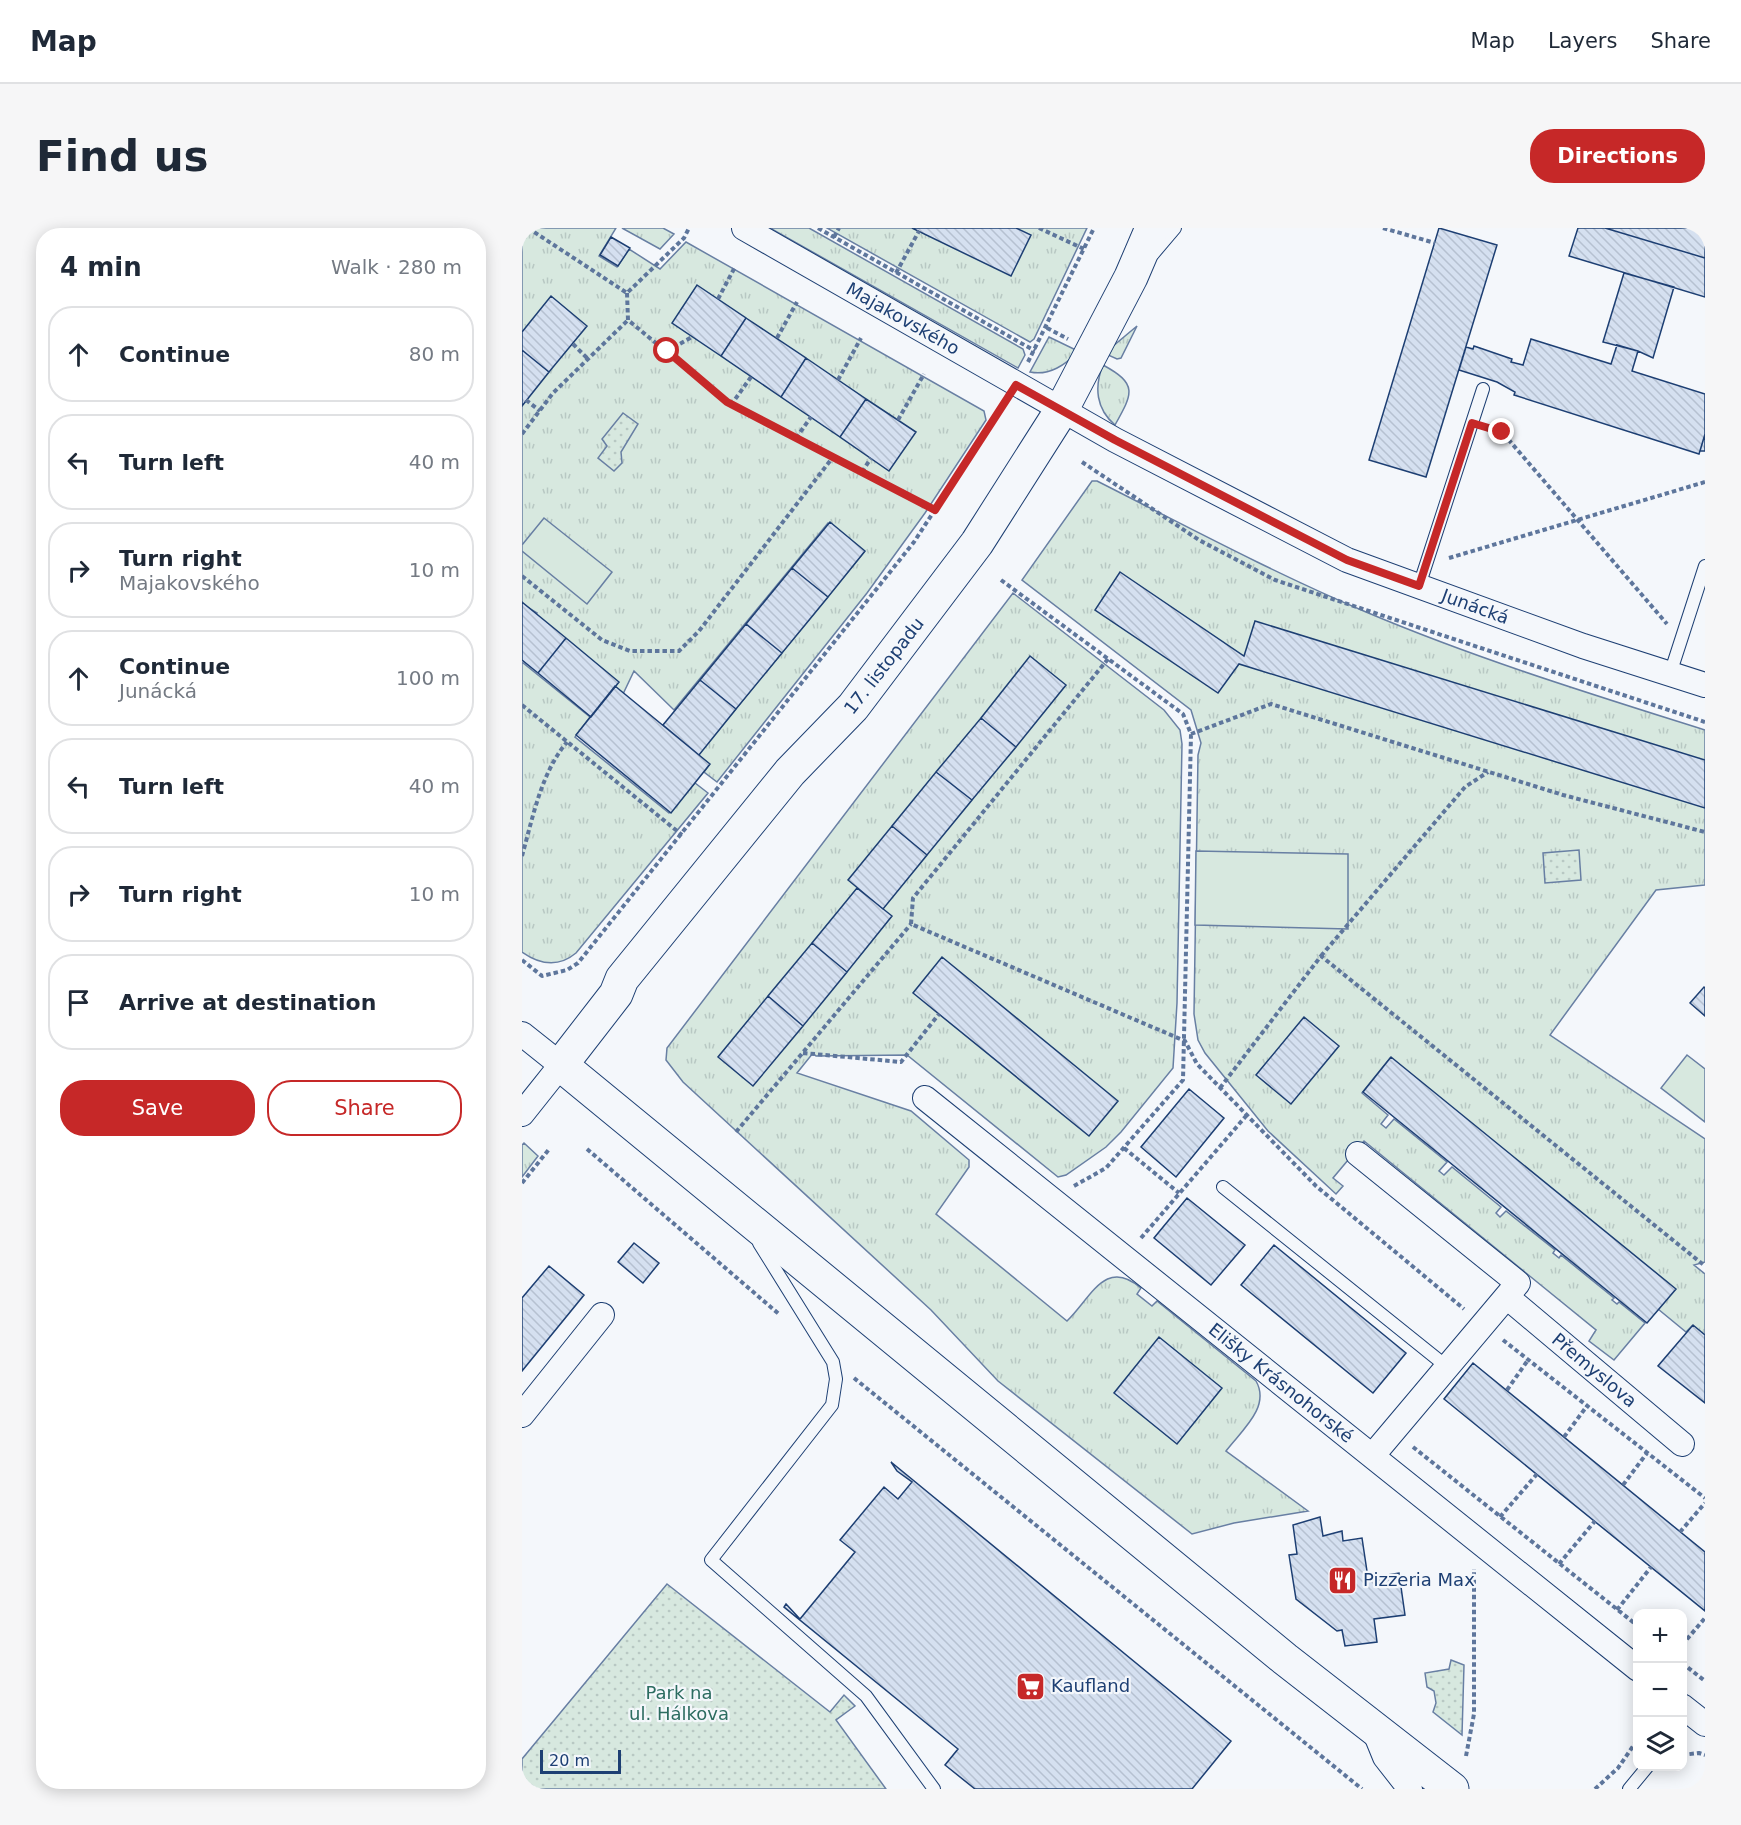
<!DOCTYPE html>
<meta charset="utf-8">
<style>
body{margin:0;font-family:"DejaVu Sans",sans-serif;background:#f6f6f7;color:#1f2937}
.controls{position:absolute;right:18px;bottom:18px;display:grid;overflow:hidden;border-radius:12px;box-shadow:0 3px 15px #0003}
.controls button{width:54px;height:54px;display:grid;place-items:center;padding:0;border:0;border-bottom:2px solid #e0e1e3;background:#fff;color:#1f2937;font:30px sans-serif}
.scale{position:absolute;left:18px;bottom:15px;width:81px;box-sizing:border-box;padding-left:6px;border:3px solid #1d3f73;border-top:0;font-size:16px;line-height:21px;white-space:nowrap;color:#1d3f73;-webkit-text-stroke:4px #f4f7fb;paint-order:stroke}
.stop{position:absolute;width:18px;height:18px;margin:-14px;border:4px solid #c62828;border-radius:50%;background:#fff}
.stop.end{background:#c62828;border-color:#fff;box-shadow:0 2px 6px #0008}
.list{margin:0;padding:0;list-style:none}
h2{display:flex;justify-content:space-between;align-items:center;height:78px;margin:0;padding:0 24px;font-size:26px}
h2 small{font-size:20px;font-weight:400;color:#747a83}
.list li{display:grid;grid-template-columns:39px 1fr auto;gap:18px;align-items:center;box-sizing:border-box;height:96px;margin:0 12px 12px;padding:0 12px;border:2px solid #e0e1e3;border-radius:24px}
.list b{display:block;font-size:22px;white-space:nowrap}
.list p{margin:0;font-size:20px;white-space:nowrap;color:#747a83}
.list em{font-size:20px;font-style:normal;color:#747a83}
.actions{display:flex;gap:12px;padding:18px 24px}
.actions a{flex:1;padding:14px 0;border:2px solid #c62828;border-radius:24px;text-align:center;font-size:21px;color:#c62828}
.actions .main{background:#c62828;color:#fff}
.icon{flex:none;width:33px;height:33px;fill:none;stroke:currentColor;stroke-width:2;stroke-linecap:round;stroke-linejoin:round}
.map{position:relative;flex:none;width:1183px;height:1561px;overflow:hidden;border-radius:24px}
header{display:flex;align-items:center;gap:36px;box-sizing:border-box;height:84px;padding:0 30px;background:#fff;border-bottom:2px solid #e0e1e3}
header strong{font-size:28px}
nav{display:flex;gap:33px;margin-inline-start:auto;font-size:21px}
.intro{display:flex;align-items:center;justify-content:space-between;box-sizing:border-box;height:144px;padding:0 36px}
h1{margin:0;font-size:42px}
.button{padding:15px 27px;border-radius:24px;background:#c62828;color:#fff;font-size:21px;font-weight:700}
main{display:flex;gap:36px;padding:0 36px}
aside{flex:1;background:#fff;border-radius:24px;box-shadow:0 3px 15px #0003}
.map>svg:first-child{display:block}
.grass{fill:url(#grass-tufts);stroke:#687fa3;stroke-width:1.5}
.park{fill:url(#park-dots);stroke:#687fa3;stroke-width:1.5}
.garden{fill:#d7e8df;stroke:#687fa3;stroke-width:1.5}
.building{fill:url(#building-back-hatch);stroke:#1d3f73;stroke-width:1.5}
.lines{fill:none;stroke-linecap:round;stroke-linejoin:round}
.lane-casing{stroke:#1d3f73;stroke-width:14}
.street-casing{stroke:#1d3f73;stroke-width:26}
.primary-casing{stroke:#1d3f73;stroke-width:35}
.path{stroke:#5e769c;stroke-width:4;stroke-dasharray:4.5 3;stroke-linecap:butt}
.lane{stroke:#f4f7fb;stroke-width:12}
.street{stroke:#f4f7fb;stroke-width:24}
.primary{stroke:#f4f7fb;stroke-width:33}
.route{stroke:#c62828;stroke-width:8}
.labels{text-anchor:middle;stroke-width:4.5;stroke-linejoin:round;paint-order:stroke}
.street-label{font-size:18px;fill:#1d3f73;stroke:#f4f7fb}
.poi-label{font-size:18px;fill:#1d3f73;stroke:#f4f7fb;text-anchor:start}
.park-label{font-size:18px;fill:#2c6c60;stroke:#f4f7fb}
</style>
<header>
<strong>Map</strong>
<nav><a>Map</a><a>Layers</a><a>Share</a></nav>
</header>
<div class="intro"><h1>Find us</h1><a class="button">Directions</a></div>
<main>
<aside>
<h2>4 min<small>Walk · 280 m</small></h2>
<ul class="list">
<li><svg class="icon" aria-label="ahead" viewBox="0 0 24 24"><path d="M12 20V5M6 11l6-6 6 6"/></svg><div><b>Continue</b></div><em>80 m</em></li>
<li><svg class="icon" aria-label="left" viewBox="0 0 24 24"><path d="M17 20v-9H6M10 6l-5 5 5 5"/></svg><div><b>Turn left</b></div><em>40 m</em></li>
<li><svg class="icon" aria-label="right" viewBox="0 0 24 24"><path d="M7 20v-9h11M14 6l5 5-5 5"/></svg><div><b>Turn right</b><p>Majakovského</p></div><em>10 m</em></li>
<li><svg class="icon" aria-label="ahead" viewBox="0 0 24 24"><path d="M12 20V5M6 11l6-6 6 6"/></svg><div><b>Continue</b><p>Junácká</p></div><em>100 m</em></li>
<li><svg class="icon" aria-label="left" viewBox="0 0 24 24"><path d="M17 20v-9H6M10 6l-5 5 5 5"/></svg><div><b>Turn left</b></div><em>40 m</em></li>
<li><svg class="icon" aria-label="right" viewBox="0 0 24 24"><path d="M7 20v-9h11M14 6l5 5-5 5"/></svg><div><b>Turn right</b></div><em>10 m</em></li>
<li><svg class="icon" aria-label="arrive" viewBox="0 0 24 24"><path d="M6 21V4h12l-3 4 3 4H6"/></svg><div><b>Arrive at destination</b></div></li>
</ul>
<div class="actions"><a class="main">Save</a><a>Share</a></div>
</aside>
<div class="map">
<svg width="1183" height="1561" viewBox="0 0 1183 1561">
<defs>
<pattern id="grass-tufts" width="24" height="20" patternUnits="userSpaceOnUse" patternTransform="scale(1.5)"><rect width="24" height="20" fill="#d7e8df"/><path d="M3 7l-1-3M5 7V3M7 7l1-3M15 17l-1-3M17 17v-4M19 17l1-3" fill="none" stroke="#b8c8c3"/></pattern>
<pattern id="park-dots" width="8" height="8" patternUnits="userSpaceOnUse" patternTransform="scale(1.5)"><rect width="8" height="8" fill="#d7e8df"/><path d="M2 2h.1M6 6h.1" fill="none" stroke="#b8c8c3" stroke-width="1.8" stroke-linecap="round"/></pattern>
<pattern id="building-back-hatch" width="6" height="6" patternUnits="userSpaceOnUse" patternTransform="scale(1.5)"><rect width="6" height="6" fill="#d5e0f0"/><path d="M-1 5l2 2M0 0l6 6M5-1l2 2" fill="none" stroke="#b6c1d1"/></pattern>
</defs>
<rect width="100%" height="100%" fill="#f4f7fb"/>
<path class="grass" d="M0 0H94L77 28 95 39 107 21 138 41 164 14 462 183 464 192 403 285 345 365 195 554 182 544 187 537 176 527 342 324 306 295 152 482 112 443 101 466 13 387 15 385 0 376Z
M100 0H141L152 6 138 21Z
M248 0H287L501 121 503 127 496 140Z
M305 0H565L512 111 508 114Z
M615 98 599 130 595 131 586 127 590 119Z
M527 109 556 123C544 137 527 148 508 144Z
M581 137C616 156 611 165 593 197 574 181 572 159 581 137Z
M570 253H575C664 298 752 345 844 384 955 431 1069 466 1183 502V657L1134 662 1028 807 1183 911V1034L1172 1037 1183 1046V1108L1170 1098 1164 1104 1136 1081 926 877 868 830 840 865 866 887 859 896 864 900 872 891 925 934 917 943 922 947 930 939 979 979 974 985 978 989 984 983 1033 1022 1031 1025 1037 1030 1039 1027 1092 1070 1090 1072 1095 1076 1097 1074 1123 1095 1092 1132 1067 1113 1074 1102 842 913 811 950 821 958 814 966 746 903 683 825 676 812 672 786 676 527 679 515 669 482 500 352Z
M491 365 642 482 658 502 660 516 655 775 651 840 599 904 584 919 544 947 536 949 385 827 294 828 291 825 275 845 389 883 447 932V939L414 986 545 1093C569 1070 583 1029 619 1060L615 1066 630 1078 635 1073 734 1153C749 1179 719 1203 704 1223L786 1283 712 1295 670 1306 476 1153 409 1082 161 854 144 832 145 820Z
M0 434 68 489 53 509 147 585 173 555 186 565 54 725C36 740 17 736 0 724Z
M2 915 16 928 0 949V917Z"/>
<path class="park" d="M101 185 116 196 99 224 100 235 92 243 76 230 85 218 80 211Z
M1057 622 1059 652 1023 655 1021 625Z
M145 1356 308 1484 322 1467 333 1478 314 1492 364 1561H0V1531Z
M929 1432 942 1437 940 1507 911 1484 914 1475 912 1463 905 1459 903 1445 927 1441Z"/>
<path class="garden" d="M22 290 90 344 65 376 0 323V317Z
M674 623 826 626V701L673 697Z
M1165 827 1183 841V894L1139 860Z"/>
<path class="building" d="M390 0H494L509 7 489 48Z
M917 0 975 17 904 249 847 232Z
M1056 0H1083L1183 30V69L1047 28Z
M1083 0H1183V30Z
M89 9 108 20 96 38 78 27Z
M1102 45 1152 59 1131 130 1116 123 1081 114Z
M175 57 224 90 199 128 150 95Z
M29 68 65 98 27 144 0 122V104Z
M224 90 284 130 259 169 199 128Z
M1009 111 1089 136 1095 117 1116 123 1110 143 1183 166V206L1177 226 992 167 993 164 975 154 937 142 944 119 951 121 952 118 990 131 989 134 1001 137Z
M0 122 27 144 0 178Z
M284 130 344 171 318 209 259 169Z
M344 171 394 204 367 243 318 209Z
M1183 206V223H1178Z
M308 294 343 323 306 369 270 340Z
M270 340 306 369 260 425 224 396Z
M598 344 722 428 733 393 1183 532V580L717 436 696 465 573 382Z
M0 374 44 410 16 445 0 432Z
M224 396 260 425 214 481 178 452Z
M44 410 97 454 69 489 16 445Z
M508 428 544 457 494 519 459 490Z
M178 452 214 481 177 527 141 497Z
M93 458 188 536 149 585 54 507Z
M459 490 494 519 450 572 414 544Z
M414 544 450 572 405 627 370 598Z
M370 598 405 627 361 681 326 652Z
M335 660 370 688 325 744 290 715Z
M290 715 325 744 281 798 246 768Z
M420 729 596 873 567 908 391 765Z
M1182 759 1183 760V788L1168 775Z
M246 768 281 798 231 858 196 829Z
M782 789 817 818 769 876 734 847Z
M869 829 1154 1061 1125 1095 841 864Z
M667 861 702 890 654 949 619 919Z
M665 970 723 1017 689 1057 632 1010Z
M112 1015 137 1035 121 1055 96 1034Z
M752 1017 884 1125 851 1165 719 1057Z
M27 1038 62 1067 0 1143V1070Z
M1171 1097 1183 1107V1175L1136 1138Z
M637 1109 700 1160 655 1216 592 1165Z
M951 1135 1183 1324V1383L922 1171Z
M369 1234 709 1513 670 1561H453L423 1537 436 1521 262 1379 264 1376 278 1391 333 1324 318 1312 362 1259 376 1271 390 1254 375 1243Z
M798 1289 801 1308 820 1303 821 1313 840 1310 846 1350 877 1345 883 1387 852 1391 855 1414 823 1418 820 1402 815 1403 774 1371 767 1327 775 1326 771 1297Z"/>
<g class="lines">
<defs>
<path id="lane" d="M631 26 653 0
M897 358 961 161
M1148 446 1183 338
M701 959 924 1138
M237 1015 311 1134 314 1151 310 1177 189 1332 344 1468 412 1561
M1107 1561 1126 1538"/>
<g id="street">
<path id="s1" d="M222 0 593 212 825 332 1061 418 1183 457"/>
<path d="M0 806 39 837 0 886"/>
<path id="s2" d="M403 870 1116 1441"/>
<path d="M836 926 996 1055 851 1227"/>
<path id="s3" d="M985 1069 1160 1216"/>
<path d="M0 1187 80 1087"/>
<path d="M1160 1478 1183 1496"/>
<path d="M852 1502 863 1529 888 1561"/>
</g>
<path id="primary" d="M630 0 609 49 539 183 455 315 331 479 268 544 100 751 94 766 39 837 763 1431 930 1561"/>
</defs>
<use href="#lane" class="lane-casing"/>
<use href="#street" class="street-casing"/>
<use href="#primary" class="primary-casing"/>
<path class="path" d="M6 0 105 65 162 10 167 0
M296 0 513 123
M517 0 562 21
M861 0 913 15
M312 9 317 0
M374 45 397 3
M105 65 106 92 205 174 413 282
M196 71 213 39
M525 100 546 111
M255 110 275 74
M51 116 66 131
M145 123 170 109
M506 134 572 0
M316 152 339 110
M4 172 18 183
M209 177 229 149
M376 192 402 146
M968 200 980 204 1145 396
M0 206 31 165 106 92
M274 210 289 189
M560 234 677 312 753 352 1183 494
M340 244 349 230
M927 330 1183 254
M0 348 80 412 108 423H157L177 403 311 229
M479 352 661 486 669 506 749 476 1041 567 1183 604
M586 431 391 670 389 696 663 813 675 836 794 958 942 1081
M0 477 160 607
M0 628C11 589 19 545 45 514
M799 728 943 559 966 544
M0 732 20 748 45 742 56 735 392 314 481 177
M281 825 379 834 417 786
M698 860 799 728 1183 1038
M214 904 389 696
M602 920 657 965
M65 921 258 1087
M0 955 28 920
M552 958 584 940 661 852 669 506
M619 1010 724 888
M981 1112 1183 1270
M332 1150 840 1561
M985 1162 1006 1132
M1042 1209 1065 1178
M891 1219 1116 1398
M1101 1257 1125 1225
M978 1289 1015 1246
M1158 1304 1183 1275
M1037 1336 1073 1293
M1095 1382 1129 1339
M1160 1417 1183 1390
M1160 1435 1183 1453
M1160 1527 1177 1525 1183 1527
M944 1528 952 1486V1341
M0 1555 14 1561
M1073 1561 1096 1540 1116 1511"/>
<use href="#lane" class="lane"/>
<use href="#street" class="street"/>
<use href="#primary" class="primary"/>
</g>
<g class="lines">
<path class="route" d="M145 123 205 174 413 282 494 157 593 212 825 332 897 358 950 195 980 204"/>
</g>
<defs>
<symbol id="restaurant-square" viewBox="-11 -11 22 22"><rect x="-9" y="-9" width="18" height="18" rx="4" fill="#c62828" stroke="#f4f7fb"/><path d="M-5-6h1v4h1v-4h1v4h1v-4h1v5L-1.5 .5V6h-2V.5L-5-1ZM5-6V6H3V1.5H1.5Q1.5-4 5-6Z" fill="#fff"/></symbol>
<symbol id="supermarket-square" viewBox="-11 -11 22 22"><rect x="-9" y="-9" width="18" height="18" rx="4" fill="#c62828" stroke="#f4f7fb"/><path d="M-6-5.5h2.5l.6 2H6L4.5 2H-2.5L-4.4-4H-6ZM-1.5 3.2a1.3 1.3 0 1 0 .1 0ZM3 3.2a1.3 1.3 0 1 0 .1 0Z" fill="#fff"/></symbol>
</defs>
<g fill-rule="evenodd">
<use href="#restaurant-square" x="804" y="1336" width="33" height="33"/>
<use href="#supermarket-square" x="492" y="1442" width="33" height="33"/>
</g>
<g class="labels">
<g class="street-label">
<text dy="6" stroke="none"><textPath href="#s1" startOffset="183">Majakovského</textPath></text>
<text dy="6" stroke="none"><textPath href="#s1" startOffset="825">Junácká</textPath></text>
<text transform="translate(362 438) rotate(-52)" y="6">17. listopadu</text>
<text dy="6" stroke="none"><textPath href="#s3" startOffset="114">Přemyslova</textPath></text>
<text dy="6" stroke="none"><textPath href="#s2" startOffset="456">Elišky Krásnohorské</textPath></text>
</g>
<g class="poi-label">
<text x="841" y="1358">Pizzeria Max</text>
<text x="529" y="1464">Kaufland</text>
</g>
<g class="park-label">
<text x="157" y="1471">Park na<tspan x="157" dy="21">ul. Hálkova</tspan></text>
</g>
</g>
</svg>
<div class="controls">
<button>+</button>
<button>−</button>
<button><svg class="icon" aria-label="layers" viewBox="0 0 24 24"><path d="M12 4l9 5-9 5-9-5zM3 14l9 5 9-5"/></svg></button>
</div>
<div class="scale">20 m</div>
<div class="stop" style="left:145px;top:123px"></div>
<div class="stop end" style="left:980px;top:204px"></div>
</div>
</main>
